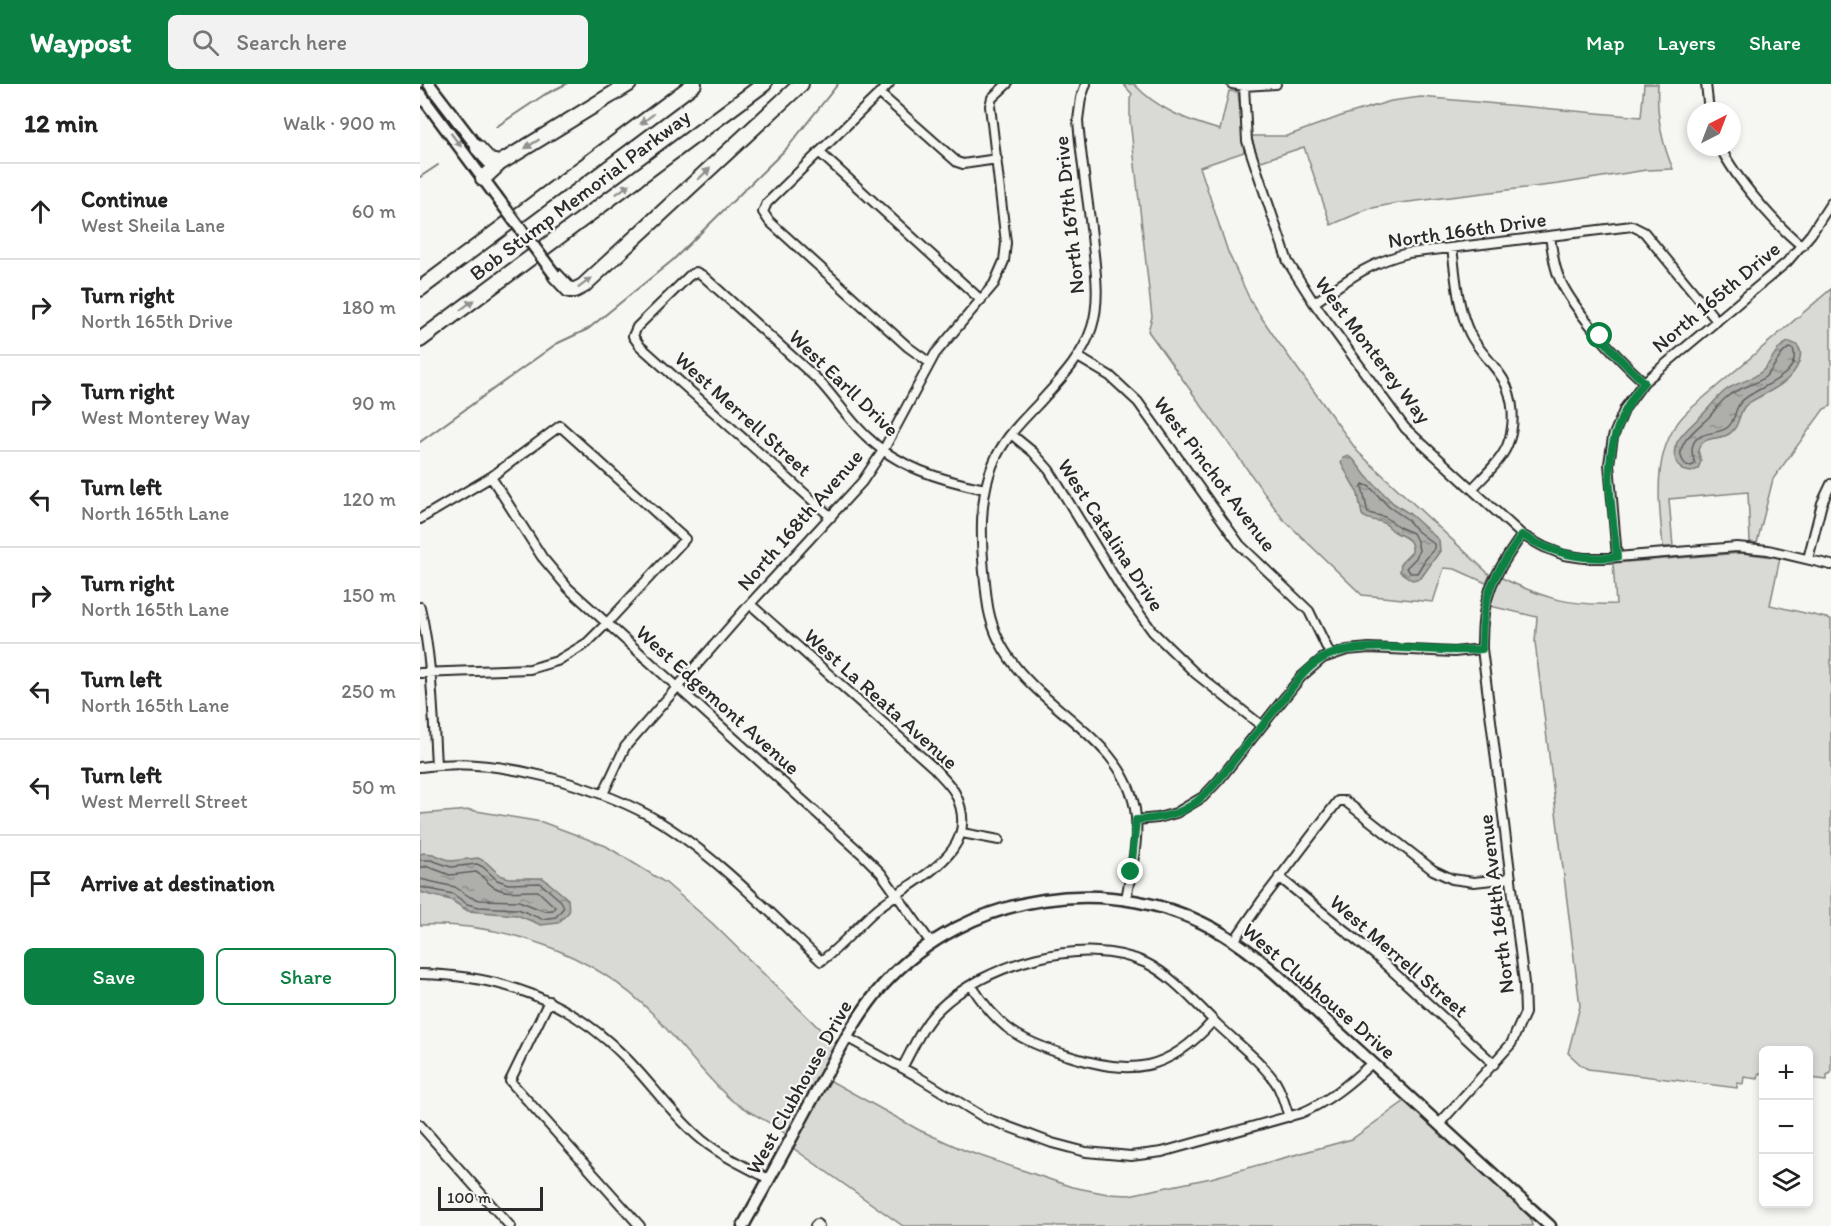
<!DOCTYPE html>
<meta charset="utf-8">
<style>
body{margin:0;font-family:Itim,sans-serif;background:#f2f2f2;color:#222}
.controls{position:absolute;right:18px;bottom:18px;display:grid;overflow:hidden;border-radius:9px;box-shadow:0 3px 9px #0003}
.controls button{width:54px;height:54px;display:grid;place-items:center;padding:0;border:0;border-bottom:2px solid #e0e0e0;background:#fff;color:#222;font:30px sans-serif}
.compass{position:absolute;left:1267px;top:18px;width:54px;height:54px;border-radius:50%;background:#fff;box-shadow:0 3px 9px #0003;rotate:42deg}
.scale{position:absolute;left:18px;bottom:15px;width:105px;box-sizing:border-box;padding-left:6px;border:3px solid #2b2b2b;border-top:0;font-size:16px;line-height:21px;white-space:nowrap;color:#2b2b2b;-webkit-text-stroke:4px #f6f6f2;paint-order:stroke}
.stop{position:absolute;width:18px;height:18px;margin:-14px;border:4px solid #0b8043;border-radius:50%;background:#fff}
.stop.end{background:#0b8043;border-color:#fff;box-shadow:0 2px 6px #0008}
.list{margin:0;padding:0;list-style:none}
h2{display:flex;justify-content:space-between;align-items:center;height:78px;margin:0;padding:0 24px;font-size:26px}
h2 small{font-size:20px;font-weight:400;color:#767676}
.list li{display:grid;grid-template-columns:39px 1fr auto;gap:18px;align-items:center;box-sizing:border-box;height:96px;padding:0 24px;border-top:2px solid #e0e0e0}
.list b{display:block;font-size:22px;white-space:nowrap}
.list p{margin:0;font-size:20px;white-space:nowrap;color:#767676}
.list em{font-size:20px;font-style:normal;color:#767676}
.actions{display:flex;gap:12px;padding:18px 24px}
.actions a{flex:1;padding:14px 0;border:2px solid #0b8043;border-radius:9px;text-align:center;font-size:21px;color:#0b8043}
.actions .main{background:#0b8043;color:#fff}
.icon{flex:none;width:33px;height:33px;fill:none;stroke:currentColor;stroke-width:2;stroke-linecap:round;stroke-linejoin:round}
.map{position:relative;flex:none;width:1411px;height:1142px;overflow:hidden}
header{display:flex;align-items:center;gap:36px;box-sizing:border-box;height:84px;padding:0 30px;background:#0b8043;color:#fff}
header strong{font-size:28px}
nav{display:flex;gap:33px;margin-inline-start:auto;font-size:21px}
.search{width:420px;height:54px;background:#f2f2f2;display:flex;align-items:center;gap:15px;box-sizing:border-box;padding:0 21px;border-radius:9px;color:#767676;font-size:22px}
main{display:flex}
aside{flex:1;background:#fff}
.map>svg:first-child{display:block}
.green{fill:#d9d9d5;stroke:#828280;stroke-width:1.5}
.water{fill:url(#water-ripples);stroke:#7a7a78;stroke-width:1.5}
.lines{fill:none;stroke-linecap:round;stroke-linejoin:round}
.shore{stroke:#5f5f5e;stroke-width:1.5}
.stream{stroke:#7a7a78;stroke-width:2}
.street-casing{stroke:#2b2b2b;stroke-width:12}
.secondary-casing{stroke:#2b2b2b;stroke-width:15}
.highway-casing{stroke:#2b2b2b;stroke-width:18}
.street{stroke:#f6f6f2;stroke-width:8}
.secondary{stroke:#f6f6f2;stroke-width:10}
.highway{stroke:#f6f6f2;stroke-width:14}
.secondary-bridge-casing{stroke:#2b2b2b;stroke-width:15;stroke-linecap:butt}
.secondary-bridge{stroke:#f6f6f2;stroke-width:10}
.oneway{fill:#90908e}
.route{stroke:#0b8043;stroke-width:8}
.labels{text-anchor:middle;stroke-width:4.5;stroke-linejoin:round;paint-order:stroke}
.street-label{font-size:21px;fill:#2b2b2b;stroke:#f6f6f2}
</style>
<header>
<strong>Waypost</strong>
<div class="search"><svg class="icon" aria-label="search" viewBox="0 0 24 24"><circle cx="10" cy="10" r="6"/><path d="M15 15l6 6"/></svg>Search here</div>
<nav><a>Map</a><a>Layers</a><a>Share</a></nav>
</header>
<main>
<aside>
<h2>12 min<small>Walk · 900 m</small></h2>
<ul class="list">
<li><svg class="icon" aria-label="ahead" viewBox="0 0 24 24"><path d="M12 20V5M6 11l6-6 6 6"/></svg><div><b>Continue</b><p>West Sheila Lane</p></div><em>60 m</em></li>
<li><svg class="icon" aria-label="right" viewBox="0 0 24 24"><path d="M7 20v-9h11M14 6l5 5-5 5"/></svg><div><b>Turn right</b><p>North 165th Drive</p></div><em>180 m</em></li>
<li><svg class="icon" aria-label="right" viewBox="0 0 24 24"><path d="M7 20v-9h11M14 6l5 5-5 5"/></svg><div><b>Turn right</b><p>West Monterey Way</p></div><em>90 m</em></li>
<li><svg class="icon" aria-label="left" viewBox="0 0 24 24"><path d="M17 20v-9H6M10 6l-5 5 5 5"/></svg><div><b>Turn left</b><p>North 165th Lane</p></div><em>120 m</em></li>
<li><svg class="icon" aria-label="right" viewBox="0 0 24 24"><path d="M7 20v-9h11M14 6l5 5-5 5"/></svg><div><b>Turn right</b><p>North 165th Lane</p></div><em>150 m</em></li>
<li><svg class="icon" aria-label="left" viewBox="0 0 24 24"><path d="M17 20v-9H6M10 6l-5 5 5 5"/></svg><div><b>Turn left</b><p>North 165th Lane</p></div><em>250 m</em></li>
<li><svg class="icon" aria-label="left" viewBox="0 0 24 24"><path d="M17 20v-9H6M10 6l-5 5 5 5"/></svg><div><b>Turn left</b><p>West Merrell Street</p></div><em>50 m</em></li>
<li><svg class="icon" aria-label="arrive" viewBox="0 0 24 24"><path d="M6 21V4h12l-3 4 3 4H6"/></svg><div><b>Arrive at destination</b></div></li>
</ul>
<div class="actions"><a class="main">Save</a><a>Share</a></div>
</aside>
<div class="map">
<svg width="1411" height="1142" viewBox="0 0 1411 1142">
<defs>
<pattern id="water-ripples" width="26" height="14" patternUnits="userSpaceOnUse" patternTransform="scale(1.5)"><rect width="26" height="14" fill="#aeaeab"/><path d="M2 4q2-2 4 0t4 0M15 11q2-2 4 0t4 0" fill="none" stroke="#8e8e8b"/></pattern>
</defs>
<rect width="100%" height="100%" fill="#f6f6f2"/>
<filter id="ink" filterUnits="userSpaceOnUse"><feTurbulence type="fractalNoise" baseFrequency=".0167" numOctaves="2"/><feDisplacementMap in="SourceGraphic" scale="12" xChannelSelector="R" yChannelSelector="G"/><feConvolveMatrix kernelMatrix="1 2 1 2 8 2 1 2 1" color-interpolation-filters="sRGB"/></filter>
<g filter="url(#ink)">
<path class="green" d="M703 0H714C737 25 768 37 800 46L809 7 818 8 824 68 780 83 808 168 831 218 856 255 938 368 1070 491 1066 499 1035 485 1024 484 1013 518 942 511 862 434 728 247 732 233 710 36V15L712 10Z
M1224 0H1238C1236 30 1241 57 1253 85L1226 86 1139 100 972 120 948 125 911 141 884 63 838 78 831 52H867L924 31 971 17 1001 13 1221 33Z
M1411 205V322L1404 325 1353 395 1337 459 1330 458 1328 408 1249 415 1253 463H1243C1239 417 1230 363 1268 327Z
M1322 469 1360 474 1350 521 1411 535V989L1407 991V996L1389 994 1388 966H1344L1343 989H1339L1338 995 1324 993 1323 1000 1317 999V1004L1168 985 1162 982 1148 969 1160 922 1115 558 1117 533 1070 522 1080 493C1123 514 1148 522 1196 520L1193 479Z
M50 726 122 738 186 762 246 799 292 839 416 961 400 991 499 1046 546 1067 652 1103 688 1110 709 1111 791 1094 932 1055 985 1017 1110 1132 1112 1142H483L373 1064C371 1060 370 1055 367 1052 362 1043 322 1026 310 1015 282 989 259 958 233 930 173 869 84 838 0 841V730Z"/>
<path class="water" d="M1370 258 1377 261C1382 267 1381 271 1379 278 1373 295 1357 304 1341 312 1336 315 1330 317 1325 322 1318 330 1320 343 1309 350 1298 357 1284 350 1278 366L1281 377 1278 385 1271 388 1262 386C1241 363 1268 345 1283 330 1291 322 1297 313 1306 306 1317 298 1332 297 1342 287 1353 278 1355 261 1370 258Z
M928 372 934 376 946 392 973 419 990 430 1019 456 1020 467 1001 494 992 496 980 488 981 479 992 468C993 454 985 454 975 448 971 446 968 441 964 439 956 435 949 438 942 431L938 410 921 379 923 374Z
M4 769 13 770 31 777 58 774 66 778 80 791 89 794H123L148 815 149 828 138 839 121 841 97 831 48 827 31 816 3 809 0 807V770Z"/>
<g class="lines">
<path class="shore" d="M1369 264 1373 265C1383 293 1334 303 1321 318 1314 325 1316 336 1308 343 1298 352 1273 345 1272 366 1272 371 1274 375 1275 380L1271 382 1266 381C1249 363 1277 345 1289 333 1295 326 1300 318 1308 312 1319 303 1334 302 1345 293 1355 285 1358 270 1369 264Z
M943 400 950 403 969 423 987 435 996 446 1014 460V465L1005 476 997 489H991L986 484 996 474 999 466 997 457 993 449 979 443 965 433 948 429 942 403Z
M0 776H11L31 783 57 780 63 783 77 796 88 800 120 799 141 817 144 823 136 833 122 835 98 825 59 823 47 820 33 810 0 803
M0 783H9L30 791 56 788C63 792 67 799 74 803 88 811 103 806 118 807L135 823 133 826 124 827 99 817 60 816 50 813 35 803 0 795"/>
<path class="stream" d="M76 43 124 11 146 0
M0 93 18 81
M0 358 136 260 168 245 253 176 368 63 418 0"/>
<defs>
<path id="street" d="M469 0 347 119 343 128 349 137 488 263 510 279
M666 0 661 14 658 36C661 78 669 120 673 162 676 189 680 217 672 243 663 272 641 295 621 317 609 330 595 343 585 358 554 401 561 466 567 516 579 618 699 636 715 725 720 755 711 787 706 815
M812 0 824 2 856 0
M1286 0 1289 27
M824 2 827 57 868 178 894 219 985 344 1102 451 1124 463 1144 471 1164 474H1185L1317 463 1348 466 1411 481
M459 9 537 78 543 80 577 75
M1300 63C1316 95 1354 139 1382 162
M399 68 561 216
M1130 152C1132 164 1133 176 1137 188 1147 220 1198 275 1224 298
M1032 164C1036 193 1037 223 1050 250 1058 266 1073 279 1083 295 1094 314 1096 341 1087 362 1080 378 1064 392 1052 405
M894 219C927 196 948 179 988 169L1212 142 1224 148 1297 237
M658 273 690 292 718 318 820 461 889 527 910 570
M591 350 613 368 629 386 703 507 733 548 775 589 842 642
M71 393 122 473 148 504 442 770 461 789 511 859
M411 433 220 262 213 252 217 243 269 192 276 188 282 191 397 295C414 312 427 334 445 351 477 383 521 396 565 405
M0 435 71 393 140 342 265 455 186 540 167 559 137 577 110 585 0 589
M1197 473 1189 380 1193 353 1205 324 1224 298 1367 178 1391 150 1411 119
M1388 475 1402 419 1411 400
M0 523C12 574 13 628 16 681
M0 683C40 677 83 682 123 692 159 701 197 714 230 732 293 768 348 827 401 877 422 862 438 841 458 824 496 793 565 769 535 709 530 700 521 692 514 684L330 520
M183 710 205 663 330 520 442 398 464 365 515 270 574 200 584 177 586 159 570 22 572 14 587 0
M716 736 738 734 756 729 783 713 799 696 881 593 903 574 927 566 949 564 1034 568 1062 565
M542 749 579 756
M859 793 955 871 1074 980
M814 857 841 818 918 717H925L1013 786 1032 795 1054 798 1091 794
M0 890C80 891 148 915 205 973 231 999 253 1032 282 1056 302 1072 326 1083 349 1095
M551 901C579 945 600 957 649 972 711 992 748 988 793 937
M129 917 90 997 220 1142
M426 953 495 991 565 1034 632 1059 666 1068 711 1072 742 1068 881 1029C908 1018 931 998 952 979
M482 984C493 964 502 942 518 926 564 880 664 850 726 879 753 892 776 920 798 941 817 959 841 977 856 999 862 1009 865 1021 869 1033
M1019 1040 1091 960 1105 929 1104 899 1062 565C1061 513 1072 493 1102 451
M0 1041 90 1142
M395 1142 397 1140 399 1142"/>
<path id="secondary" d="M9 0 58 64
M0 10 76 112
M323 1142C349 1096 374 1049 399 1003 419 967 436 932 463 901 547 807 695 785 803 850 845 875 880 913 916 946 988 1011 1058 1077 1130 1142"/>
<path id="highway" d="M58 64 70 77 80 79
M63 95 80 79 209 0
M135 191 149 206H155L163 202 381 0
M0 205 274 0
M0 256 344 0"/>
</defs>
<use href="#street" class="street-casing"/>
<use href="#secondary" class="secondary-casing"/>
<use href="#highway" class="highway-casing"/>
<use href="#street" class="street"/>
<use href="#secondary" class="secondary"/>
<use href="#highway" class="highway"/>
<defs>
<path id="secondary-bridge" d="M76 112 135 191"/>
</defs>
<use href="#secondary-bridge" class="secondary-bridge-casing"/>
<use href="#secondary-bridge" class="secondary-bridge"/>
</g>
<defs><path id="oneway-solid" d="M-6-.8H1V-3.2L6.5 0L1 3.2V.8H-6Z" transform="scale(1.5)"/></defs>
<g class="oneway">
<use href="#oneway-solid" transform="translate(227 35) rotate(143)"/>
<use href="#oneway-solid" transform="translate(36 56) rotate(53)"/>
<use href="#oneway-solid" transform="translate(112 60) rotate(148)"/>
<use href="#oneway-solid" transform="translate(284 90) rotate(-43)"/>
<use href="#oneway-solid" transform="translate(203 105) rotate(-37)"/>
<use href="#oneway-solid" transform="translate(165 199) rotate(-37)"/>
<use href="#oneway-solid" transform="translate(47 221) rotate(-37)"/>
</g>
</g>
<g class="lines" filter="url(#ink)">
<path class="route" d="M711 788 716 736C733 735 750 733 765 725 788 713 803 690 819 670 835 651 850 632 865 613 877 597 889 580 907 572 946 554 1016 571 1062 565 1061 513 1072 493 1102 451 1133 470 1162 476 1197 473 1190 402 1176 359 1224 298L1201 276 1180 252"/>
</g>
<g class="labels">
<g class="street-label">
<text transform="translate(160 111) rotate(-37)" y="7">Bob Stump Memorial Parkway</text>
<text transform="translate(649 131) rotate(-96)" y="7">North 167th Drive</text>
<text transform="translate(1047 146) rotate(-8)" y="7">North 166th Drive</text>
<text transform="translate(1296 213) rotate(-40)" y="7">North 165th Drive</text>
<text transform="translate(953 266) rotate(53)" y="7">West Monterey Way</text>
<text transform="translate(424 299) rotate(44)" y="7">West Earll Drive</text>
<text transform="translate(323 330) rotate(42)" y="7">West Merrell Street</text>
<text transform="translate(795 390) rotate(53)" y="7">West Pinchot Avenue</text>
<text transform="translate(380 436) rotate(-49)" y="7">North 168th Avenue</text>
<text transform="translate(691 451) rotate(57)" y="7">West Catalina Drive</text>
<text transform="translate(461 615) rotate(42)" y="7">West La Reata Avenue</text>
<text transform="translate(298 616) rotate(42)" y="7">West Edgemont Avenue</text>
<text transform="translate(1076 820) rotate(-97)" y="7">North 164th Avenue</text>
<text transform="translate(979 872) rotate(41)" y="7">West Merrell Street</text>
<text transform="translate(899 907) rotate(41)" y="7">West Clubhouse Drive</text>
<text transform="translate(379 1003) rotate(-61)" y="7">West Clubhouse Drive</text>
</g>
</g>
</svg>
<div class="controls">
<button>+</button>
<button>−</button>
<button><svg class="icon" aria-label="layers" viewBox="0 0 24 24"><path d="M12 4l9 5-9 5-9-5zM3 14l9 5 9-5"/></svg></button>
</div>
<svg class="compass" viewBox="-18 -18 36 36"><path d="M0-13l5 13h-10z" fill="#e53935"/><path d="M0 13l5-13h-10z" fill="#767676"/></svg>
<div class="scale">100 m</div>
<div class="stop" style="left:1180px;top:252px"></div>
<div class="stop end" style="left:711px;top:788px"></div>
</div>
</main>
